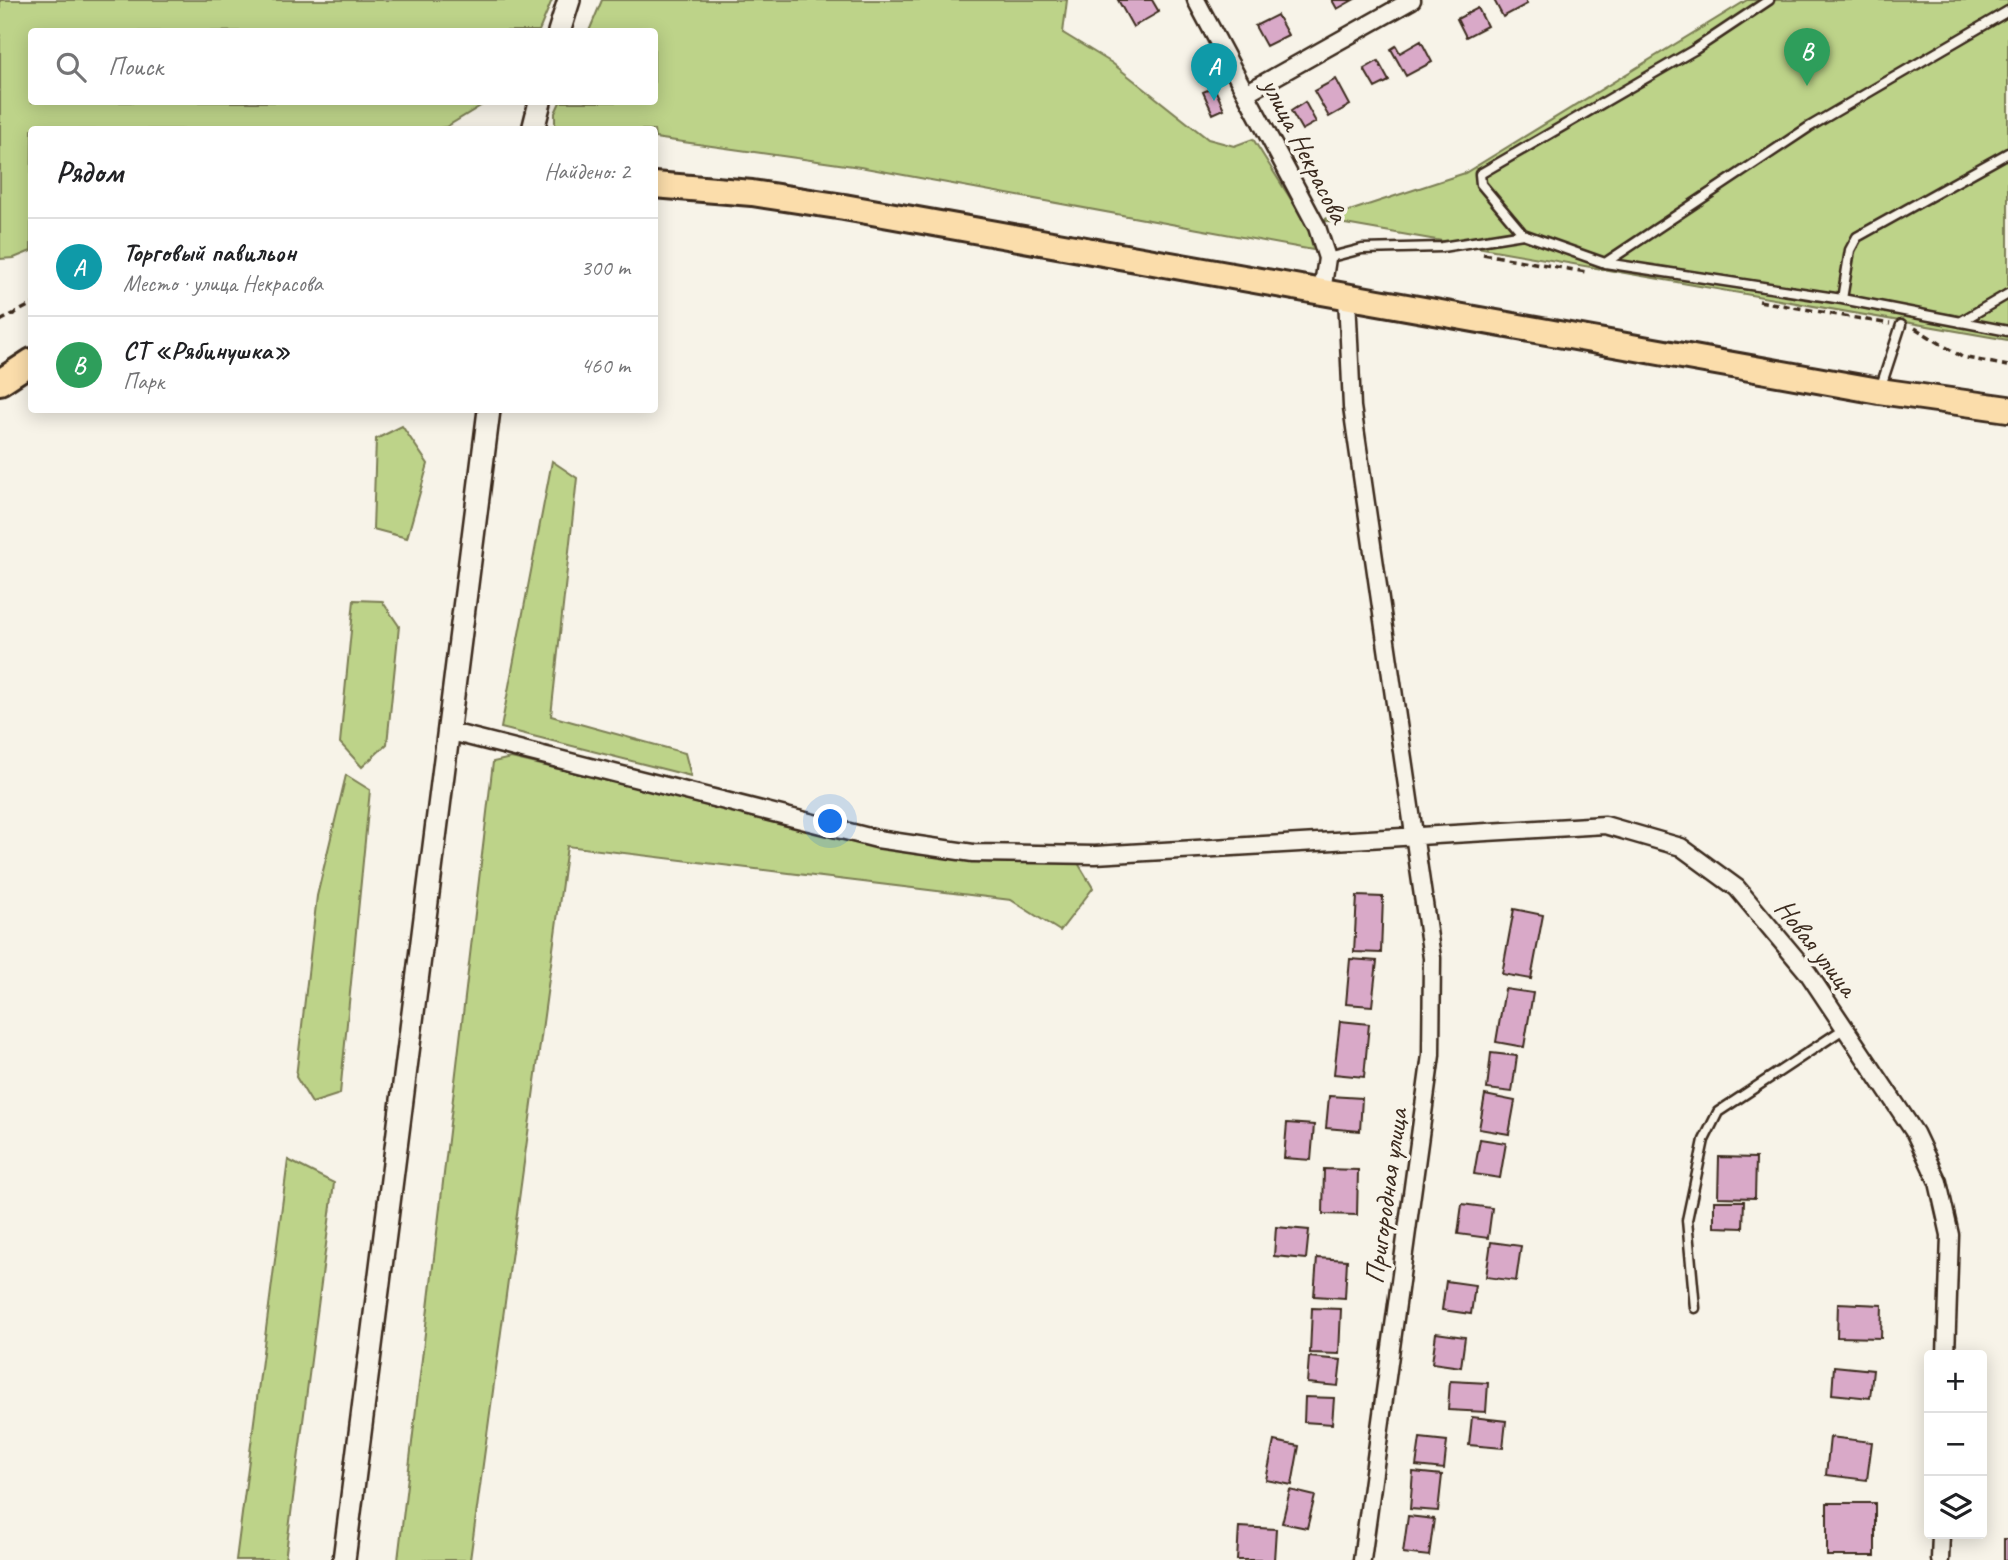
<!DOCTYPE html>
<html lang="ru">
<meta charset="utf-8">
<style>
body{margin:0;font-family:Caveat,sans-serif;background:#f6f6f6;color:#202124}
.controls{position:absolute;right:21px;bottom:21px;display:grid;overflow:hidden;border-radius:7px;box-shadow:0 4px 18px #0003}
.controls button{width:63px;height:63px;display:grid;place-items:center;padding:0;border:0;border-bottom:2px solid #e0e0e0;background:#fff;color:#202124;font:35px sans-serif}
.you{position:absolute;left:831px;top:822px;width:24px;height:24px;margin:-18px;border:5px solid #fff;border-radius:50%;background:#1a73e8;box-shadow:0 0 0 10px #1a73e833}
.badge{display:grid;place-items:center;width:46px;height:46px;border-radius:50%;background:#c8321e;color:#fff;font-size:23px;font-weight:700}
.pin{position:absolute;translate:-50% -58px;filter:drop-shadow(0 2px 4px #0008)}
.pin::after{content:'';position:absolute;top:37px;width:24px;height:21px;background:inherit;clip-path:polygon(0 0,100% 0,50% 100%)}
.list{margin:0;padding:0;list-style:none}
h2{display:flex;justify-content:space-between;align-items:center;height:91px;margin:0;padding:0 28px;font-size:30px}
h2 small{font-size:23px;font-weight:400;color:#757577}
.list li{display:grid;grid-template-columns:46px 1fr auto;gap:21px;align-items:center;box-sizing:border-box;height:98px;padding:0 28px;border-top:2px solid #e0e0e0}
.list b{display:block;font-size:26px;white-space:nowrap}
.list p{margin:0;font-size:23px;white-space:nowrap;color:#757577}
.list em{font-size:23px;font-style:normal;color:#757577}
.icon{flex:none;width:38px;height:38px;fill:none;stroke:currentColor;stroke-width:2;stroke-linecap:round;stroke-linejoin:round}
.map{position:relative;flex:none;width:2008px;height:1560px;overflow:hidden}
.search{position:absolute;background:#fff;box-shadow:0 4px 18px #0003;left:28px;top:28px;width:630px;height:77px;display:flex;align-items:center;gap:18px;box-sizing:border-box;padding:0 24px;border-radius:7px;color:#757577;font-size:26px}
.panel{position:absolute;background:#fff;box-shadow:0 4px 18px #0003;left:28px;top:126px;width:630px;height:287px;border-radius:7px}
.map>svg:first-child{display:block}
.green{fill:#bdd389;stroke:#7c7e54;stroke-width:2}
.building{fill:#d9a9c8;stroke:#3b2a1e;stroke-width:2}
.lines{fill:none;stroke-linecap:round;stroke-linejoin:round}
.lane-casing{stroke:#3b2a1e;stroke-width:13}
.street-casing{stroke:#3b2a1e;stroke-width:21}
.secondary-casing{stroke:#3b2a1e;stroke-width:26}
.primary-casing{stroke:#3b2a1e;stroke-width:30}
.path{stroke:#3b2a1e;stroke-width:3.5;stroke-dasharray:7 5;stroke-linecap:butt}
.lane{stroke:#f7f3e8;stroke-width:8}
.street{stroke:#f7f3e8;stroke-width:16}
.secondary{stroke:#f7f3e8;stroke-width:21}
.primary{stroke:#fbddab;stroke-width:24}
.labels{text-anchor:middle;stroke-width:7;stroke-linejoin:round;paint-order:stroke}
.street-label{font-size:28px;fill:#3b2a1e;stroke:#f7f3e8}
</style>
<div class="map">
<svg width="2008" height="1560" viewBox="0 0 2008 1560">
<rect width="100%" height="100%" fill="#f7f3e8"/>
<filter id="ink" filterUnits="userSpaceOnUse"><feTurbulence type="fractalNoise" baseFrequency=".0143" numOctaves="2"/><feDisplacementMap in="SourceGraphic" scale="14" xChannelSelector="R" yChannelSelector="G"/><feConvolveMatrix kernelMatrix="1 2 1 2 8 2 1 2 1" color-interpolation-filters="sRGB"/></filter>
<g filter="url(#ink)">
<path class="green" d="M0 0H552L539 31 32 32V102H487L446 127 433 129 32 130 31 251 14 258 0 259Z
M602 0H1067L1063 33 1112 63 1208 139 1234 146 1253 139 1309 228 1313 250 860 167 655 138 654 130H555V113L560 102H654V32L589 31Z
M1747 0H2008V340L1322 220 1465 173Z
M402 426 428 464 407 538 373 529 376 439Z
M552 461 577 478 551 716 685 753 691 776 501 728Z
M354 600 382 601 399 626 387 744 362 767 340 743Z
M511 758 921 853 1078 863 1093 888 1060 931 1011 900 567 846 470 1560H398L493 762Z
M346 775 370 790 340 1094 312 1103 296 1077 317 896Z
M288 1160 334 1183 285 1560H236Z"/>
<path class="building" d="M1118 0H1152L1159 12 1133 27Z
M1332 0H1353L1337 9Z
M1494 0H1525L1527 4 1503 17Z
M1478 8 1487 26 1466 37 1457 19Z
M1277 15 1288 35 1266 46 1255 26Z
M1421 41 1432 62 1406 76 1391 49 1396 46 1400 53Z
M1378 61 1389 81 1375 88 1364 69Z
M1336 79 1350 105 1329 117 1314 91Z
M1214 87 1224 109 1213 114 1203 92Z
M1305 102 1316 122 1302 130 1291 111Z
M1357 896 1383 897 1381 953 1354 952Z
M1514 909 1543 915 1531 979 1502 974Z
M1350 959 1377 961 1372 1006 1346 1004Z
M1505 989 1533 993 1524 1047 1496 1042Z
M1340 1021 1369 1024 1364 1077 1334 1074Z
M1491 1053 1517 1056 1512 1092 1487 1089Z
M1485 1095 1515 1101 1509 1134 1479 1129Z
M1329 1096 1362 1098 1360 1131 1326 1128Z
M1287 1123 1314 1125 1311 1160 1284 1158Z
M1480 1139 1506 1143 1500 1178 1474 1174Z
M1719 1157 1756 1158 1755 1198 1718 1197Z
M1324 1169 1358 1170 1357 1215 1323 1214Z
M1714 1201H1744L1743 1228 1714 1227Z
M1462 1204 1492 1208 1488 1238 1458 1234Z
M1276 1227 1309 1230 1306 1259 1274 1256Z
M1491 1242 1521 1246 1516 1281 1486 1277Z
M1317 1258 1347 1260 1345 1298 1314 1296Z
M1446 1281 1475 1285 1471 1314 1442 1310Z
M1838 1303 1882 1305 1881 1338 1837 1337Z
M1312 1308 1341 1309 1339 1354 1310 1353Z
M1436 1333 1465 1337 1461 1367 1432 1363Z
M1309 1357 1341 1360 1338 1386 1307 1383Z
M1834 1366 1873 1370 1870 1398 1832 1394Z
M1450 1381 1488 1383 1486 1412 1448 1410Z
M1305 1397 1334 1398 1332 1424 1304 1422Z
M1472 1417 1506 1421 1503 1448 1469 1445Z
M1830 1437 1872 1442 1867 1480 1826 1475Z
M1420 1438 1447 1441 1444 1469 1416 1466Z
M1274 1441 1299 1446 1292 1485 1266 1480Z
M1413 1472 1442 1475 1438 1511 1410 1509Z
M1290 1490 1315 1496 1307 1528 1282 1523Z
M1827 1503H1875V1556H1827Z
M1408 1516 1434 1519 1429 1556 1403 1553Z
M1239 1527 1276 1529 1274 1560H1237Z
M2004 1539H2008V1560H2004Z"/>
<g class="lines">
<defs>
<path id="lane" d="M1523 234 1481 184 1480 174 1694 50 1769 0
M1327 258 1362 249 1442 247 1523 234 1605 263 1842 299 2008 331
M1605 263 1809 127 2008 11
M1842 299 1850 250 1857 237 2008 153
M1960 322 2008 294
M1880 389 1901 325
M1695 1308 1687 1220 1704 1140 1718 1112 1845 1028"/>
<path id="street" d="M1196 0 1317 227 1327 258 1322 292
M1246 93 1412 0
M1347 296 1352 407 1432 958 1431 1055 1362 1560
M447 731 877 839 973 853 1095 855 1605 825 1681 847 1737 888 1808 973 1915 1133 1938 1182 1950 1235 1946 1355
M1940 1560 1941 1534"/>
<path id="secondary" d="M559 32 569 0
M533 130 540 102
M344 1560 489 410"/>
<path id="primary" d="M654 185 752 193 844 207 1879 391 2008 409
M0 382 32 361"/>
</defs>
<use href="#lane" class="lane-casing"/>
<use href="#street" class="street-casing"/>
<use href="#secondary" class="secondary-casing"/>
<use href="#primary" class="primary-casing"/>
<path class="path" d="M1483 254 1586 272
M1759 301 1890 324
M0 321 32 304
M1915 328 1962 357 2008 366"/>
<use href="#lane" class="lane"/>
<use href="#street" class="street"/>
<use href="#secondary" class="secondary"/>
<use href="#primary" class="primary"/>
</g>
</g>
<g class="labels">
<g class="street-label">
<text transform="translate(1306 150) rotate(63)" y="10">улица Некрасова</text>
<text transform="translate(1817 947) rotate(52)" y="10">Новая улица</text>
<text transform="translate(1385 1196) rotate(-82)" y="10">Пригородная улица</text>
</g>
</g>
</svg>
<div class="controls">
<button>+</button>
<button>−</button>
<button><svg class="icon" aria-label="layers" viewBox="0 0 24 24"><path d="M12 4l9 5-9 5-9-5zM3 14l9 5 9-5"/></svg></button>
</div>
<div class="you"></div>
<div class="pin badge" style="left:1214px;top:101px;background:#0f9aa8">A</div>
<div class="pin badge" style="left:1807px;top:86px;background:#2e9e5b">B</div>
<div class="search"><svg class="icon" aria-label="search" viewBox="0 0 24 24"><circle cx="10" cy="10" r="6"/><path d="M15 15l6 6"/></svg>Поиск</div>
<section class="panel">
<h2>Рядом<small>Найдено: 2</small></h2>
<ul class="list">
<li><span class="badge" style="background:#0f9aa8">A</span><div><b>Торговый павильон</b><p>Место · улица Некрасова</p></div><em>300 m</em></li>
<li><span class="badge" style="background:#2e9e5b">B</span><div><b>СТ «Рябинушка»</b><p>Парк</p></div><em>460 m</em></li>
</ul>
</section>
</div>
